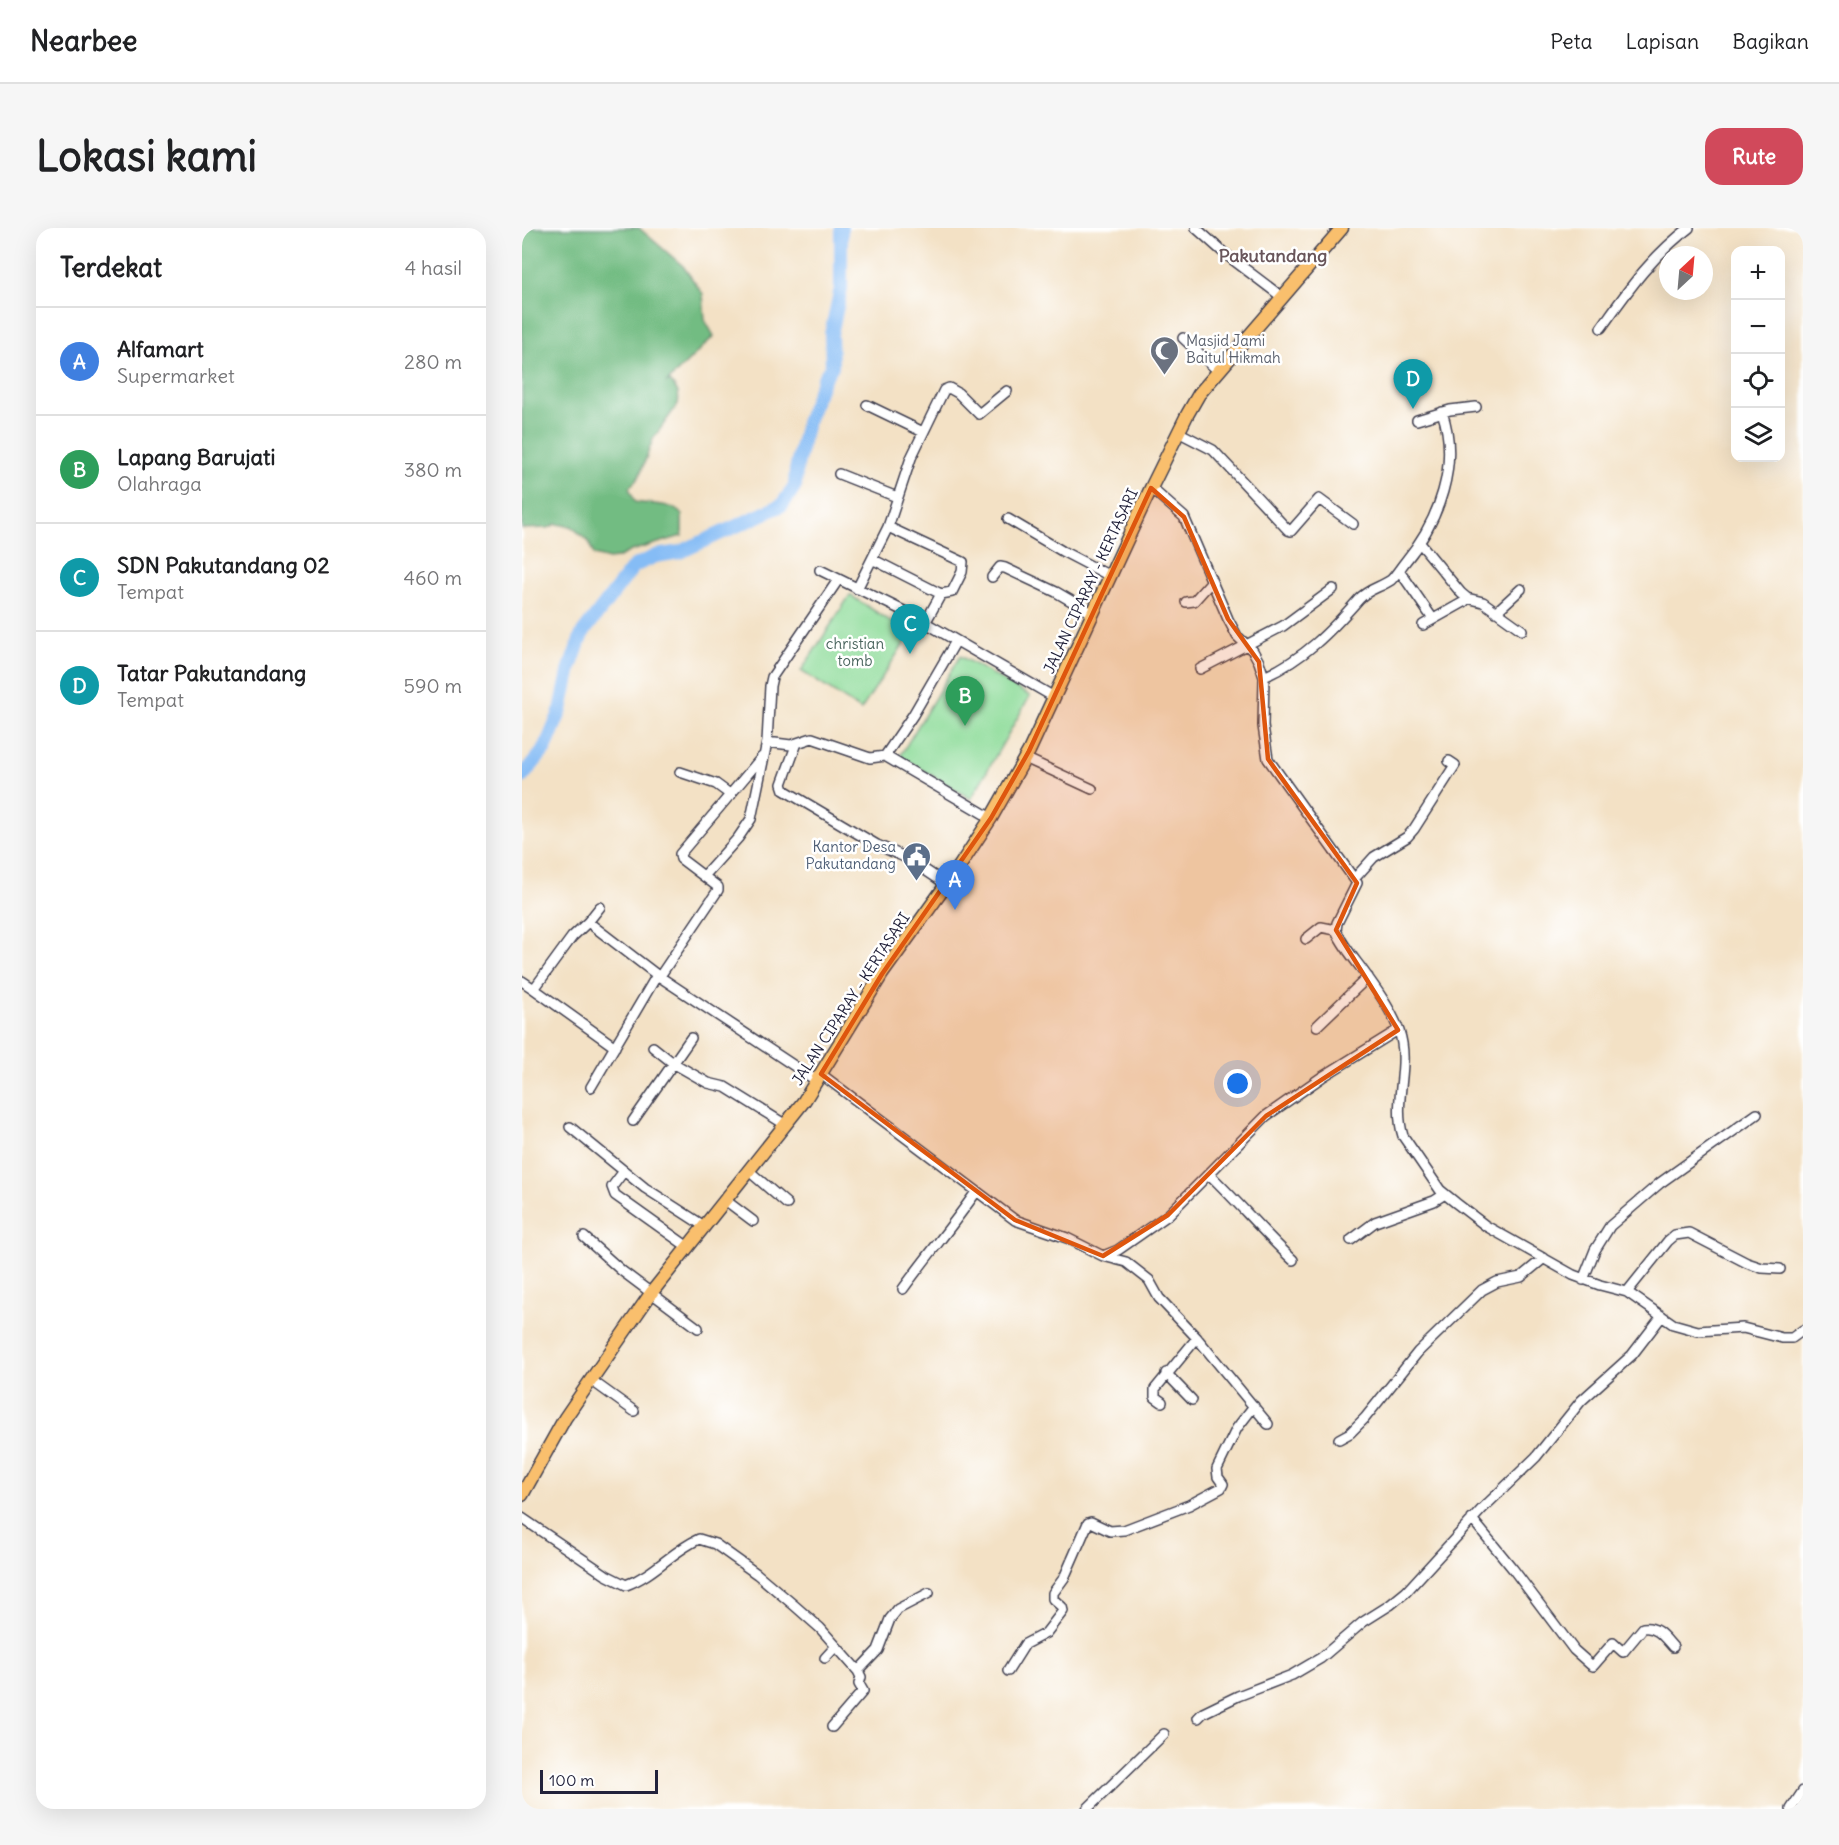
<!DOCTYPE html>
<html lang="id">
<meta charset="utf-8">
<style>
body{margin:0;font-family:Delius,sans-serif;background:#f6f6f6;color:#202124}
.controls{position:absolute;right:18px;top:18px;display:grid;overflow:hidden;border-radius:12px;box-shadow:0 6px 24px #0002}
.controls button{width:54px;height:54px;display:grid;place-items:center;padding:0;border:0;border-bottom:2px solid #e0e0e0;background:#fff;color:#202124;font:30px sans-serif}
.compass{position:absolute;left:1137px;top:18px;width:54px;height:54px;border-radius:50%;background:#fff;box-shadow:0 6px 24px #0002;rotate:26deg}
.scale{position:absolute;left:18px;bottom:15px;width:118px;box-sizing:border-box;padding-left:6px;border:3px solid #22223b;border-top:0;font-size:16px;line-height:21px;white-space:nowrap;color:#22223b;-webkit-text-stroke:4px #fff;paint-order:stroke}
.you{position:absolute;left:716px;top:856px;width:21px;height:21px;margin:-15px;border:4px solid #fff;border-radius:50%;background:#1a73e8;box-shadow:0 0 0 9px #1a73e833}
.badge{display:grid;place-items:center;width:39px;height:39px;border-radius:50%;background:#d1495b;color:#fff;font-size:20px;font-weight:700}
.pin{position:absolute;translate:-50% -50px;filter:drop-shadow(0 2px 3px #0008)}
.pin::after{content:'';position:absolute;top:32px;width:21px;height:18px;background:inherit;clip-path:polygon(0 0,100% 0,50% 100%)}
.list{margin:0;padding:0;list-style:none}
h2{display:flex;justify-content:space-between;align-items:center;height:78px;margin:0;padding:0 24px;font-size:26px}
h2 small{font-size:20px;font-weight:400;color:#757577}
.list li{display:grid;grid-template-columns:39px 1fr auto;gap:18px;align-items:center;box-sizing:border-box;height:108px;padding:0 24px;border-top:2px solid #e0e0e0}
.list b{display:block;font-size:22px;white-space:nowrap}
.list p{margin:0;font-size:20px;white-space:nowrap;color:#757577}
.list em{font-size:20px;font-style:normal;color:#757577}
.icon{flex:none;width:33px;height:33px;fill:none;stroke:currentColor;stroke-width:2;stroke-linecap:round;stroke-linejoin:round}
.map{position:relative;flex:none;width:1281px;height:1581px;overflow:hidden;border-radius:18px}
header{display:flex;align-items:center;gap:36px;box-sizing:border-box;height:84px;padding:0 30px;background:#fff;border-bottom:2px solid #e0e0e0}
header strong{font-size:28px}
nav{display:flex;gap:33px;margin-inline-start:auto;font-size:21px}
.intro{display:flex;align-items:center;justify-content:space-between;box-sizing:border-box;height:144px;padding:0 36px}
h1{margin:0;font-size:42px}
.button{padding:15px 27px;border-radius:18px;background:#d1495b;color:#fff;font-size:21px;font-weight:700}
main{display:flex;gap:36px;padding:0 36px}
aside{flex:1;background:#fff;border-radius:18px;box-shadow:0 6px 24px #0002}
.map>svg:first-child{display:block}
.green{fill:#8edc9a;stroke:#587f6a;stroke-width:1.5}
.forest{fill:#72bc82;stroke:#4a6f5e;stroke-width:1.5}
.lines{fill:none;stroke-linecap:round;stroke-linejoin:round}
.river{stroke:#85bcf5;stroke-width:14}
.minor-casing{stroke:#413f50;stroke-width:12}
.major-casing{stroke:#413f50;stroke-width:15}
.minor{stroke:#fff;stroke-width:9}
.major{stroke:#f9bf6d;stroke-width:12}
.marked{fill:#de560e;fill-opacity:0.2;stroke:#de560e;stroke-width:4.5;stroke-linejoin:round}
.labels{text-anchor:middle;stroke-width:5;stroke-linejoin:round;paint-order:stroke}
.worship-label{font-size:15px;fill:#5b616d;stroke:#fff;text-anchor:start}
.street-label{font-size:15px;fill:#22223b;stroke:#fff}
.park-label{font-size:15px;fill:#48635c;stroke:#fff}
.service-label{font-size:15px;fill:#4e5e75;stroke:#fff;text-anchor:end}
.quarter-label{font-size:18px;font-weight:bold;fill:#69565b;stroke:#fff}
</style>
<header>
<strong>Nearbee</strong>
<nav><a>Peta</a><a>Lapisan</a><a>Bagikan</a></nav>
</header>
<div class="intro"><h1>Lokasi kami</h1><a class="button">Rute</a></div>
<main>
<aside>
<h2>Terdekat<small>4 hasil</small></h2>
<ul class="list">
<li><span class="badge" style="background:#3f7fe0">A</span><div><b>Alfamart</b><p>Supermarket</p></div><em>280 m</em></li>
<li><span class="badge" style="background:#2e9e5b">B</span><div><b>Lapang Barujati</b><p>Olahraga</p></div><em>380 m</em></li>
<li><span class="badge" style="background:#0f9aa8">C</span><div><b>SDN Pakutandang 02</b><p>Tempat</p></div><em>460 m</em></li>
<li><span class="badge" style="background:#0f9aa8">D</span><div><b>Tatar Pakutandang</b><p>Tempat</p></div><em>590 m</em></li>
</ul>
</aside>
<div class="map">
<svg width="1281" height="1581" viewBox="0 0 1281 1581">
<rect width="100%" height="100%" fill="#fff"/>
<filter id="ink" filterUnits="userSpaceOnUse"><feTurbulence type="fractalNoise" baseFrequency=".0167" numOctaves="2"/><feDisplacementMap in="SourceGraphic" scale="12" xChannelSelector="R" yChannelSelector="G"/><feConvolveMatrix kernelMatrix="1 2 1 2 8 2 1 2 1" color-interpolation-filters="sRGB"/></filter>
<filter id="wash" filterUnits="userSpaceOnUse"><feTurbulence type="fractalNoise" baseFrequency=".008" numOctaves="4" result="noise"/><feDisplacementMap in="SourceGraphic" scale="24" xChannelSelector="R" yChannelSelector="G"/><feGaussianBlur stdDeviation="1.35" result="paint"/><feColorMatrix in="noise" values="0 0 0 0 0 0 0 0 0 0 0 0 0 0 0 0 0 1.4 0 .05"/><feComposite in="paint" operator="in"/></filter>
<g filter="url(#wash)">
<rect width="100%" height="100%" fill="#f3e1c5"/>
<path class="green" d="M328 367 388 406 339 482 279 443Z
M438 428 508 468 449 571 378 528Z"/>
<path class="forest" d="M0 0H117L161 38 181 66 183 92 192 108 144 155 148 153C155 161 158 165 156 176L131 211 117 249 107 260 113 274C129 277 150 274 160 287V308L109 323 95 330 87 331 72 327 66 313 49 298 34 296 26 300 0 301Z"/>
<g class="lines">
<path class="river" d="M0 549 23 521 39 482 48 440 60 406 112 338 134 328 158 324 260 277 273 258 274 242 285 194 302 150 310 138 309 106 319 60V0"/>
</g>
</g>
<g filter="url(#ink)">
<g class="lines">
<defs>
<path id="minor" d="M674 0 702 25 760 69
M1079 100C1107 61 1128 30 1167 0
M661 110 696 143
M345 177 401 204
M895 192 928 182 954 179
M656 204 691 222 766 302 769 303 797 271 831 296
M317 246 375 269
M629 260 662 289 706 391 715 408 731 423 737 434 742 449 741 498 746 531 835 655 815 695 814 702C819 715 830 728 839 740 853 759 869 781 877 803 889 838 870 873 881 908L918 962 934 975 964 998 1051 1047 1078 1057 1105 1064 1151 1096 1176 1103 1221 1100 1260 1110H1270L1281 1102
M486 291 540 323 588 348
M366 299 441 334 440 344 430 364 419 366
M898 315 939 365 945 370 961 374 1000 402
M350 331 419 366 403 395
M298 342 390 387 532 469
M877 342 911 391
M470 349 478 339 483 340 534 364 570 385
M335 361 366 299 389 230 422 162 427 160 436 165 457 186 485 163
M664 374 672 373 689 354
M974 384 999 361
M901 397 942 374 945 370
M678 441 761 398 811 361
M742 449C783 430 808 404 837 371 846 361 859 359 869 352 874 347 879 339 883 334 917 293 938 236 920 184
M245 514 269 517 290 510 348 530 363 528 391 487 434 413
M275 515 260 556 262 562 355 617 385 630 424 656
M363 528 469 590
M503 530 570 561
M158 544 194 556 209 567
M183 647 216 610 229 591 245 514 248 458 250 449 316 352
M833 650 852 629 885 609 892 601 933 537 927 533
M66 694 135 747 295 853
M784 711 799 699 814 702
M138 748 196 662V659L159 631 158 626 240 529
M0 753 12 761 50 709 66 694 78 679
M12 761 93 819
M795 798 846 749
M131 819 151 835 186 855 203 859 264 897
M299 846 493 992 545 1010 581 1028 596 1022 646 987 744 888 800 849 876 802
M69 859 135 747
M111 893 169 810
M48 899 123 960 182 998
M102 943 90 959 93 967 166 1019
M227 943 265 976
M688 947C716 974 742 1005 771 1032
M203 972 231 993
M62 1009 100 1043 176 1100
M829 1012 853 994 912 973 923 966
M581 1028 604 1034 627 1052 637 1070 675 1110 746 1196
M1061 1052 1073 1022 1088 998 1138 955 1235 886
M381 1061C405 1028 431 997 454 964
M1105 1064 1146 1013 1153 1007 1167 1005 1225 1035 1240 1040 1258 1041
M644 1145 670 1172
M69 1152 112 1183
M640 1174 633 1169V1161L675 1110
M817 1211 828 1205 843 1190 896 1124 960 1062 975 1054 999 1049 1022 1030
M0 1290 84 1347 104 1357C132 1347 150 1323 177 1311L193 1316 235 1346 273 1378 298 1400 336 1443 339 1449 337 1456 341 1463 310 1499
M950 1291 991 1341 1052 1422 1069 1437 1071 1438 1091 1415 1101 1424 1121 1400C1135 1398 1142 1409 1151 1419
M303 1430 314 1418
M336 1443 356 1422 368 1391 376 1381 407 1365
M486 1443 503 1416 524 1405 541 1383 540 1379 531 1371V1365L542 1350 566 1295 569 1294 588 1303 602 1302 667 1277 699 1260 701 1256 696 1249 695 1241 715 1200 732 1178
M676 1490 681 1485 716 1468 770 1447 799 1430 841 1394 868 1377 884 1364 960 1281 1014 1229 1059 1173 1110 1127 1140 1088
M565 1581 642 1506
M1269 1581 1281 1563"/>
<path id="major" d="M0 1267 43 1190 69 1152 130 1064 282 873 360 746 437 639 469 590 507 523 629 260 665 187 677 166 820 0"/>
</defs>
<use href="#minor" class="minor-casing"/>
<use href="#major" class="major-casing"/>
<use href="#minor" class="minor"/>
<use href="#major" class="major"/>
</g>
</g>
<path class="marked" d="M629 260 662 289 706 391 737 434 746 531 835 655 814 702 876 802 744 888 646 987 581 1028 493 992 299 846 360 746 469 590 507 523Z"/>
<defs>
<symbol id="mosque-pin" viewBox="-11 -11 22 30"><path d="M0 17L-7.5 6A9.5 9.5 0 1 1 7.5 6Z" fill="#6b7280" stroke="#fff"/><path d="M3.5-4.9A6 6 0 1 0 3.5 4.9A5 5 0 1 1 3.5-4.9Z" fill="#fff"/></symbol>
<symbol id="civic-pin" viewBox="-11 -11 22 30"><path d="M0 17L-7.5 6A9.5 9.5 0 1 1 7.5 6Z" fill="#5c6f8a" stroke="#fff"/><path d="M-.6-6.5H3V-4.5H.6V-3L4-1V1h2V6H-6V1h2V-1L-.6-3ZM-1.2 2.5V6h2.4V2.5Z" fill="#fff"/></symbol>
</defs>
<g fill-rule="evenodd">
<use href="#mosque-pin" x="626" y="106" width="33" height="45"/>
<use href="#civic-pin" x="378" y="612" width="33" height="45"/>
</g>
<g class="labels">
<g class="worship-label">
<text x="664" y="118">Masjid Jami<tspan x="664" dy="17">Baitul Hikmah</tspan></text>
</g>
<g class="street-label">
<text transform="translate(569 353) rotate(-65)" y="5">JALAN CIPARAY - KERTASARI</text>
<text transform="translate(329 771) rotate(-57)" y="5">JALAN CIPARAY - KERTASARI</text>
</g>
<g class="park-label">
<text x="333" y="421">christian<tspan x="333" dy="17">tomb</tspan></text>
</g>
<g class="service-label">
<text x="374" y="624">Kantor Desa<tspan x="374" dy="17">Pakutandang</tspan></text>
</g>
<g class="quarter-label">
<text x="751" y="34">Pakutandang</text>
</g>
</g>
</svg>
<div class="controls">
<button>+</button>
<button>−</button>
<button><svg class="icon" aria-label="locate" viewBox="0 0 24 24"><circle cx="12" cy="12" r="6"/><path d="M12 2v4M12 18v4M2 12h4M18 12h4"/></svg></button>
<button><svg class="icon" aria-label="layers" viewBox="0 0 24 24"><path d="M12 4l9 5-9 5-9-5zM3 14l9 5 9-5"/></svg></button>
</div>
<svg class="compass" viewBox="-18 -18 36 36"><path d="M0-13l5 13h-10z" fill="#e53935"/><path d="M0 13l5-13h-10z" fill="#757577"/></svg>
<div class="scale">100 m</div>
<div class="you"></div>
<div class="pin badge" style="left:433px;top:682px;background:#3f7fe0">A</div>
<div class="pin badge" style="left:443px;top:498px;background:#2e9e5b">B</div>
<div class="pin badge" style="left:388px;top:426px;background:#0f9aa8">C</div>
<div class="pin badge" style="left:891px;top:181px;background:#0f9aa8">D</div>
</div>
</main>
